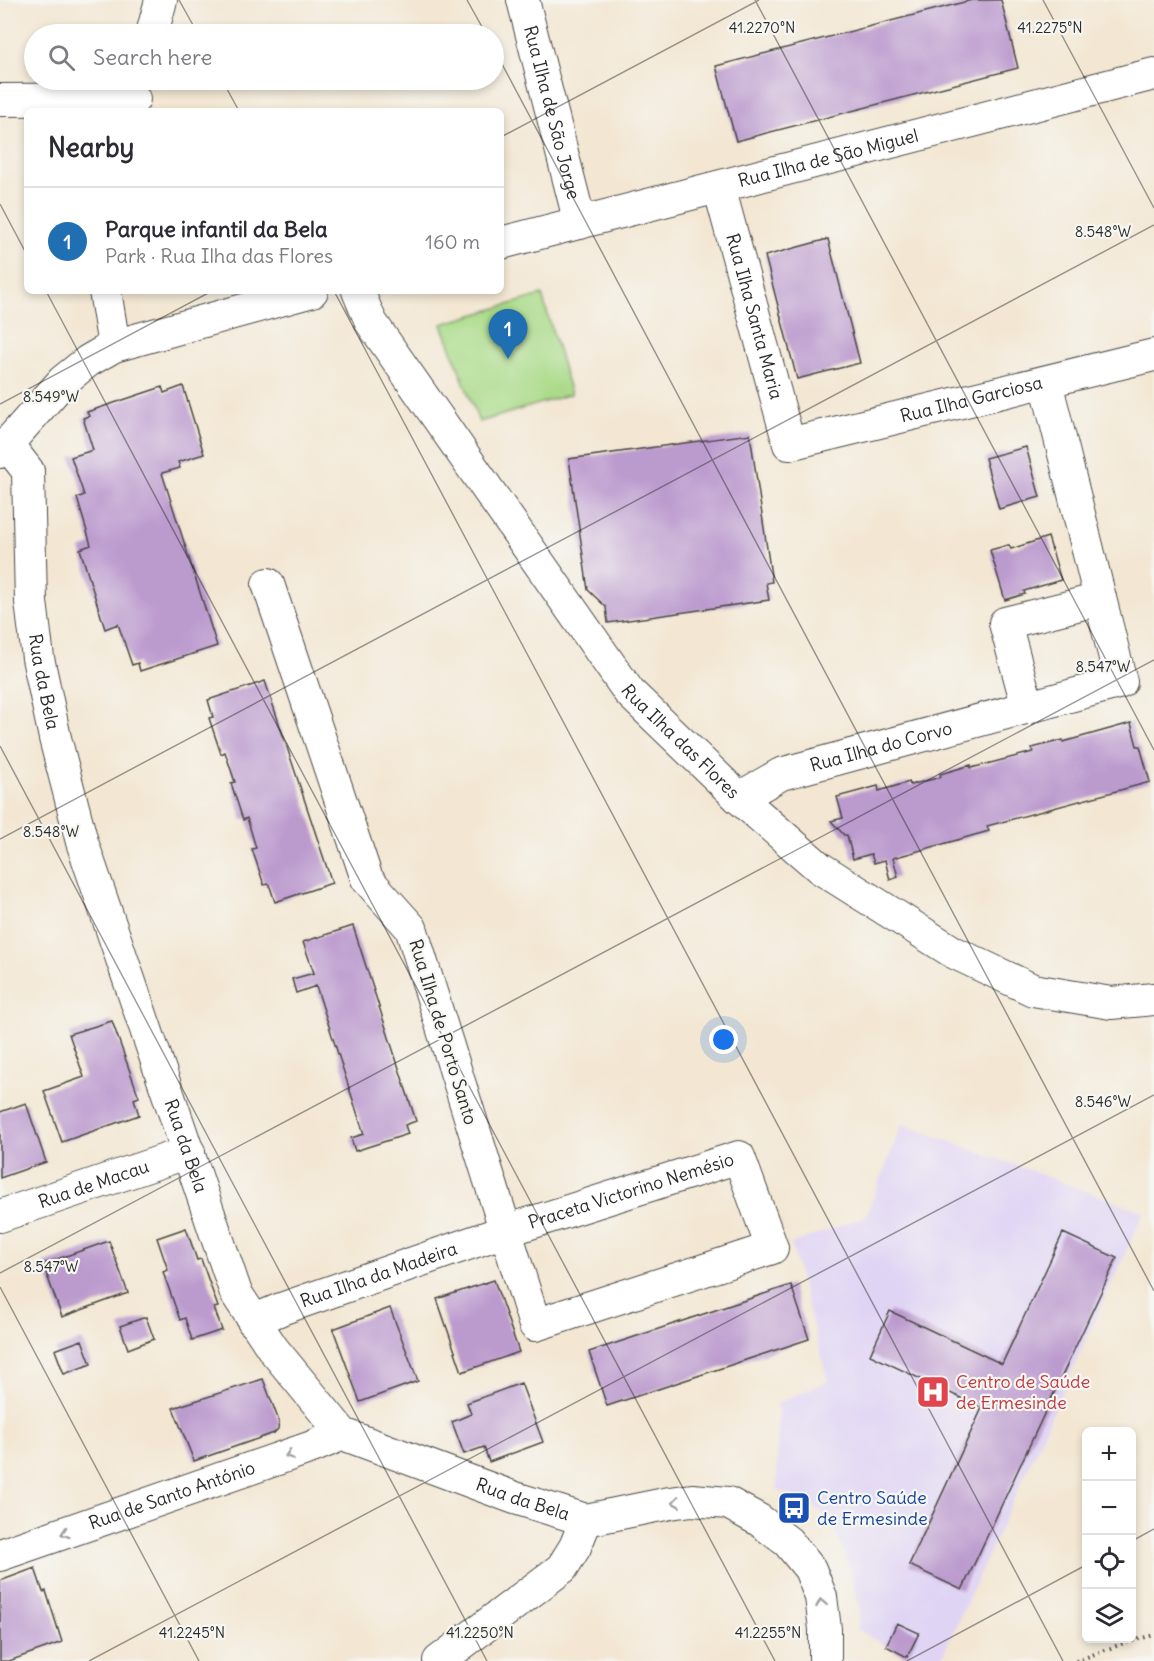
<!DOCTYPE html>
<meta charset="utf-8">
<style>
body{margin:0;font-family:Delius,sans-serif;background:#f2f2f3;color:#2b2b33}
.controls{position:absolute;right:18px;bottom:18px;display:grid;overflow:hidden;border-radius:9px;box-shadow:0 3px 9px #0003}
.controls button{width:54px;height:54px;display:grid;place-items:center;padding:0;border:0;border-bottom:2px solid #e1e1e2;background:#fff;color:#2b2b33;font:30px sans-serif}
.you{position:absolute;left:724px;top:1040px;width:21px;height:21px;margin:-15px;border:4px solid #fff;border-radius:50%;background:#1a73e8;box-shadow:0 0 0 9px #1a73e833}
.badge{display:grid;place-items:center;width:39px;height:39px;border-radius:50%;background:#1f6fb2;color:#fff;font-size:20px;font-weight:700}
.pin{position:absolute;translate:-50% -50px;filter:drop-shadow(0 2px 3px #0008)}
.pin::after{content:'';position:absolute;top:32px;width:21px;height:18px;background:inherit;clip-path:polygon(0 0,100% 0,50% 100%)}
.list{margin:0;padding:0;list-style:none}
h2{display:flex;justify-content:space-between;align-items:center;height:78px;margin:0;padding:0 24px;font-size:26px}
h2 small{font-size:20px;font-weight:400;color:#7c7c81}
.list li{display:grid;grid-template-columns:39px 1fr auto;gap:18px;align-items:center;box-sizing:border-box;height:108px;padding:0 24px;border-top:2px solid #e1e1e2}
.list b{display:block;font-size:22px;white-space:nowrap}
.list p{margin:0;font-size:20px;white-space:nowrap;color:#7c7c81}
.list em{font-size:20px;font-style:normal;color:#7c7c81}
.icon{flex:none;width:33px;height:33px;fill:none;stroke:currentColor;stroke-width:2;stroke-linecap:round;stroke-linejoin:round}
.map{position:relative;flex:none;width:1154px;height:1661px;overflow:hidden}
.search{position:absolute;background:#fff;box-shadow:0 3px 9px #0003;left:24px;top:24px;width:480px;height:66px;display:flex;align-items:center;gap:15px;box-sizing:border-box;padding:0 21px;border-radius:33px;color:#7c7c81;font-size:22px}
.panel{position:absolute;background:#fff;box-shadow:0 3px 9px #0003;left:24px;top:108px;width:480px;height:186px;border-radius:9px}
.map>svg:first-child{display:block}
.built{fill:#e0d4f4}
.green{fill:#abdb8a;stroke:#6b835a;stroke-width:1.5}
.building{fill:#bb9ace}
.lines{fill:none;stroke-linecap:round;stroke-linejoin:round}
.street-casing{stroke:#494744;stroke-width:34}
.path{stroke:#494744;stroke-width:4;stroke-dasharray:1.5 4.5;stroke-linecap:butt}
.street{stroke:#fff;stroke-width:32}
.oneway{stroke:#a0a0a0}
.ticks{fill:none;stroke:#2b2b2b;stroke-width:1.5;stroke-opacity:0.45}
.labels{text-anchor:middle;stroke-width:4.5;stroke-linejoin:round;paint-order:stroke}
.street-label{font-size:18px;fill:#2b2b2b;stroke:#f6f6f2}
.health-label{font-size:18px;fill:#be3a42;stroke:#f6f6f2;text-anchor:start}
.transit-label{font-size:18px;fill:#164399;stroke:#f6f6f2;text-anchor:start}
.ticks-label{font-size:15px;text-anchor:middle;fill:#2b2b2b;stroke:#f6f6f2;stroke-width:4.5;stroke-linejoin:round;paint-order:stroke}
</style>
<div class="map">
<svg width="1154" height="1661" viewBox="0 0 1154 1661">
<rect width="100%" height="100%" fill="#f6f6f2"/>
<filter id="ink" filterUnits="userSpaceOnUse"><feTurbulence type="fractalNoise" baseFrequency=".0167" numOctaves="2"/><feDisplacementMap in="SourceGraphic" scale="12" xChannelSelector="R" yChannelSelector="G"/><feConvolveMatrix kernelMatrix="1 2 1 2 8 2 1 2 1" color-interpolation-filters="sRGB"/></filter>
<filter id="wash" filterUnits="userSpaceOnUse"><feTurbulence type="fractalNoise" baseFrequency=".008" numOctaves="4" result="noise"/><feDisplacementMap in="SourceGraphic" scale="24" xChannelSelector="R" yChannelSelector="G"/><feGaussianBlur stdDeviation="1.35" result="paint"/><feColorMatrix in="noise" values="0 0 0 0 0 0 0 0 0 0 0 0 0 0 0 0 0 1.4 0 .05"/><feComposite in="paint" operator="in"/></filter>
<g filter="url(#wash)">
<rect width="100%" height="100%" fill="#f3e7d3"/>
<path class="built" d="M902 1124 1144 1212 940 1661H917L886 1646 857 1629 860 1609 845 1554 832 1522 811 1503 777 1490 778 1403 828 1381 791 1244 866 1216Z"/>
<path class="green" d="M542 295 571 394 479 422 442 324Z"/>
<g id="blocks">
<path class="building" d="M972 0H1001L1018 68 736 141 716 66Z
M828 239 860 363 797 379 765 256Z
M183 386 204 454 178 462 180 468 162 473 217 646 140 671 138 663 132 665 118 624 105 629 80 549 91 545 77 498 84 495 71 457 93 450 83 418 89 416 87 412 162 387 164 393Z
M750 434 772 582 766 583 769 600 608 623 606 607 588 590 569 459Z
M1026 447 1040 497 999 509 985 458Z
M1048 537 1061 580 1024 591 1025 594 1005 600 990 550 1009 545 1011 549Z
M265 681 332 883 275 902 269 884 264 885 252 849 256 848 247 818 243 820 231 783 235 782 225 752 221 754 209 718 213 717 208 700Z
M1131 723 1137 746H1140L1150 782 987 826 989 831 893 858 898 877 890 880 885 860 874 863 871 854 853 859 847 835H844L831 821 843 818 837 797 878 786 879 791 909 782 910 785 941 777 940 774 971 765V768L1033 752 1032 748 1063 740V742Z
M353 926 416 1121 405 1125 408 1134 355 1151 351 1138 364 1134 316 986 296 993 292 979 314 973 303 942Z
M112 1021 139 1097 134 1099 139 1115 62 1142 44 1091 84 1077 69 1034Z
M26 1103 46 1162 0 1178V1112Z
M186 1228 197 1260 201 1259 218 1307 214 1308 222 1330 192 1340 185 1318 180 1320 163 1272 168 1270 157 1238Z
M1063 1233 1117 1258 962 1590 909 1565 982 1408 870 1355 890 1311 1002 1364Z
M109 1241 128 1293 62 1317 43 1264Z
M494 1280 519 1352 462 1372 437 1299Z
M791 1285 809 1339 607 1406 589 1352Z
M390 1308 418 1381 360 1402 333 1329Z
M146 1317 154 1339 128 1349 120 1326Z
M82 1340 91 1364 64 1374 55 1350Z
M263 1379 279 1421 278 1429 274 1433 194 1461 173 1408Z
M521 1383 543 1442 489 1462 484 1447 464 1454 452 1422 471 1414 467 1403Z
M35 1568 43 1592 46 1591 62 1642 9 1661H0V1581Z
M897 1623 919 1633 907 1657 886 1646Z"/>
</g>
</g>
<g filter="url(#ink)">
<use href="#blocks" fill-opacity="0" stroke="#494744" stroke-width="1.5"/>
<g class="lines">
<defs>
<g id="street">
<path id="s1" d="M523 0 580 223"/>
<path d="M152 34 161 0"/>
<path d="M0 100 134 99"/>
<path id="s2" d="M719 187 789 444 1154 355"/>
<path id="s3" d="M501 243 1154 74"/>
<path d="M105 291 114 346"/>
<path id="s4" d="M358 291 371 322 629 692 739 798 820 868 953 952 1033 990 1111 1003 1154 999"/>
<path id="s5" d="M7 444 28 471 31 602 38 658 55 738 82 842 236 1293 273 1349 343 1434 515 1498 586 1520 670 1503 692 1500 728 1503 759 1520 788 1542 810 1569 821 1597 825 1629V1661"/>
<path d="M0 452 63 381 88 361 114 346 312 291"/>
<path d="M1028 708 1005 623 1100 599"/>
<path id="s6" d="M739 798 781 774 1121 682 1046 382"/>
<path id="s7" d="M0 1216 189 1152"/>
<path id="s8" d="M253 1321 281 1309 505 1231 739 1157 772 1248 535 1325 411 928 367 879 268 584"/>
<path id="s9" d="M0 1555 312 1447 343 1434"/>
<path d="M439 1661 562 1568 575 1547 586 1520"/>
</g>
</defs>
<use href="#street" class="street-casing"/>
<path class="path" d="M1076 1661 1124 1643 1154 1635"/>
<use href="#street" class="street"/>
</g>
<defs><path id="oneway-chevron" d="M-2-3.5L2.5 0L-2 3.5" fill="none" stroke-width="1.6" stroke-linecap="round" stroke-linejoin="round" transform="scale(1.5)"/></defs>
<g class="oneway">
<use href="#oneway-chevron" transform="translate(289 1455) rotate(161)"/>
<use href="#oneway-chevron" transform="translate(676 1502) rotate(172)"/>
<use href="#oneway-chevron" transform="translate(65 1533) rotate(162)"/>
<use href="#oneway-chevron" transform="translate(821 1603) rotate(-101)"/>
</g>
</g>
<path class="ticks" d="M179 0 198 34M467 0 486 34M755 0 1154 750M1043 0 1154 208M494 49 1154 1291M222 80 239 111M501 137 759 0M0 204 27 255M46 291 775 1661M334 291 1063 1661M0 404 212 291M0 746 487 1661M0 839 1154 225M0 1273 1154 660M0 1287 199 1661M1132 1541 1154 1529M89 1661 1154 1095M907 1661 1086 1565"/>
<defs>
<symbol id="hospital-square" viewBox="-11 -11 22 22"><rect x="-9" y="-9" width="18" height="18" rx="4" fill="#e0444e" stroke="#f6f6f2"/><path d="M-5-5h3v3.5h4V-5h3V5h-3V1.5h-4V5h-3Z" fill="#fff"/></symbol>
<symbol id="bus-square" viewBox="-11 -11 22 22"><rect x="-9" y="-9" width="18" height="18" rx="4" fill="#1a4fb4" stroke="#f6f6f2"/><path d="M-5-6H5V4H4V6H2V4H-2V6H-4V4H-5ZM-3.5-4V0h7V-4ZM-3.5 1.2v1.5H-2V1.2ZM2 1.2v1.5H3.5V1.2Z" fill="#fff"/></symbol>
</defs>
<g fill-rule="evenodd">
<use href="#hospital-square" x="914" y="1373" width="38" height="38"/>
<use href="#bus-square" x="775" y="1489" width="38" height="38"/>
</g>
<g class="labels">
<g class="street-label">
<text dy="6" stroke="none"><textPath href="#s1" startOffset="116">Rua Ilha de São Jorge</textPath></text>
<text dy="6" stroke="none"><textPath href="#s3" startOffset="338">Rua Ilha de São Miguel</textPath></text>
<text dy="6" stroke="none"><textPath href="#s2" startOffset="134">Rua Ilha Santa Maria</textPath></text>
<text dy="6" stroke="none"><textPath href="#s2" startOffset="454">Rua Ilha Garciosa</textPath></text>
<text dy="6" stroke="none"><textPath href="#s5" startOffset="246">Rua da Bela</textPath></text>
<text dy="6" stroke="none"><textPath href="#s4" startOffset="556">Rua Ilha das Flores</textPath></text>
<text dy="6" stroke="none"><textPath href="#s6" startOffset="152">Rua Ilha do Corvo</textPath></text>
<text transform="translate(443 1032) rotate(73)" y="6">Rua Ilha de Porto Santo</text>
<text dy="6" stroke="none"><textPath href="#s5" startOffset="732">Rua da Bela</textPath></text>
<text dy="6" stroke="none"><textPath href="#s7" startOffset="99">Rua de Macau</textPath></text>
<text dy="6" stroke="none"><textPath href="#s8" startOffset="400">Praceta Victorino Nemésio</textPath></text>
<text dy="6" stroke="none"><textPath href="#s8" startOffset="134">Rua Ilha da Madeira</textPath></text>
<text dy="6" stroke="none"><textPath href="#s9" startOffset="182">Rua de Santo António</textPath></text>
<text dy="6" stroke="none"><textPath href="#s5" startOffset="1256">Rua da Bela</textPath></text>
</g>
<g class="health-label">
<text x="956" y="1388">Centro de Saúde<tspan x="956" dy="21">de Ermesinde</tspan></text>
</g>
<g class="transit-label">
<text x="817" y="1504">Centro Saúde<tspan x="817" dy="21">de Ermesinde</tspan></text>
</g>
</g>
<g class="ticks-label">
<text x="762" y="33">41.2270°N</text>
<text x="1050" y="33">41.2275°N</text>
<text x="1103" y="237">8.548°W</text>
<text x="51" y="402">8.549°W</text>
<text x="1103" y="672">8.547°W</text>
<text x="51" y="837">8.548°W</text>
<text x="1103" y="1107">8.546°W</text>
<text x="51" y="1272">8.547°W</text>
<text x="192" y="1638">41.2245°N</text>
<text x="480" y="1638">41.2250°N</text>
<text x="768" y="1638">41.2255°N</text>
</g>
</svg>
<div class="controls">
<button>+</button>
<button>−</button>
<button><svg class="icon" aria-label="locate" viewBox="0 0 24 24"><circle cx="12" cy="12" r="6"/><path d="M12 2v4M12 18v4M2 12h4M18 12h4"/></svg></button>
<button><svg class="icon" aria-label="layers" viewBox="0 0 24 24"><path d="M12 4l9 5-9 5-9-5zM3 14l9 5 9-5"/></svg></button>
</div>
<div class="you"></div>
<div class="pin badge" style="left:508px;top:359px">1</div>
<div class="search"><svg class="icon" aria-label="search" viewBox="0 0 24 24"><circle cx="10" cy="10" r="6"/><path d="M15 15l6 6"/></svg>Search here</div>
<section class="panel">
<h2>Nearby<small></small></h2>
<ul class="list">
<li><span class="badge">1</span><div><b>Parque infantil da Bela</b><p>Park · Rua Ilha das Flores</p></div><em>160 m</em></li>
</ul>
</section>
</div>
